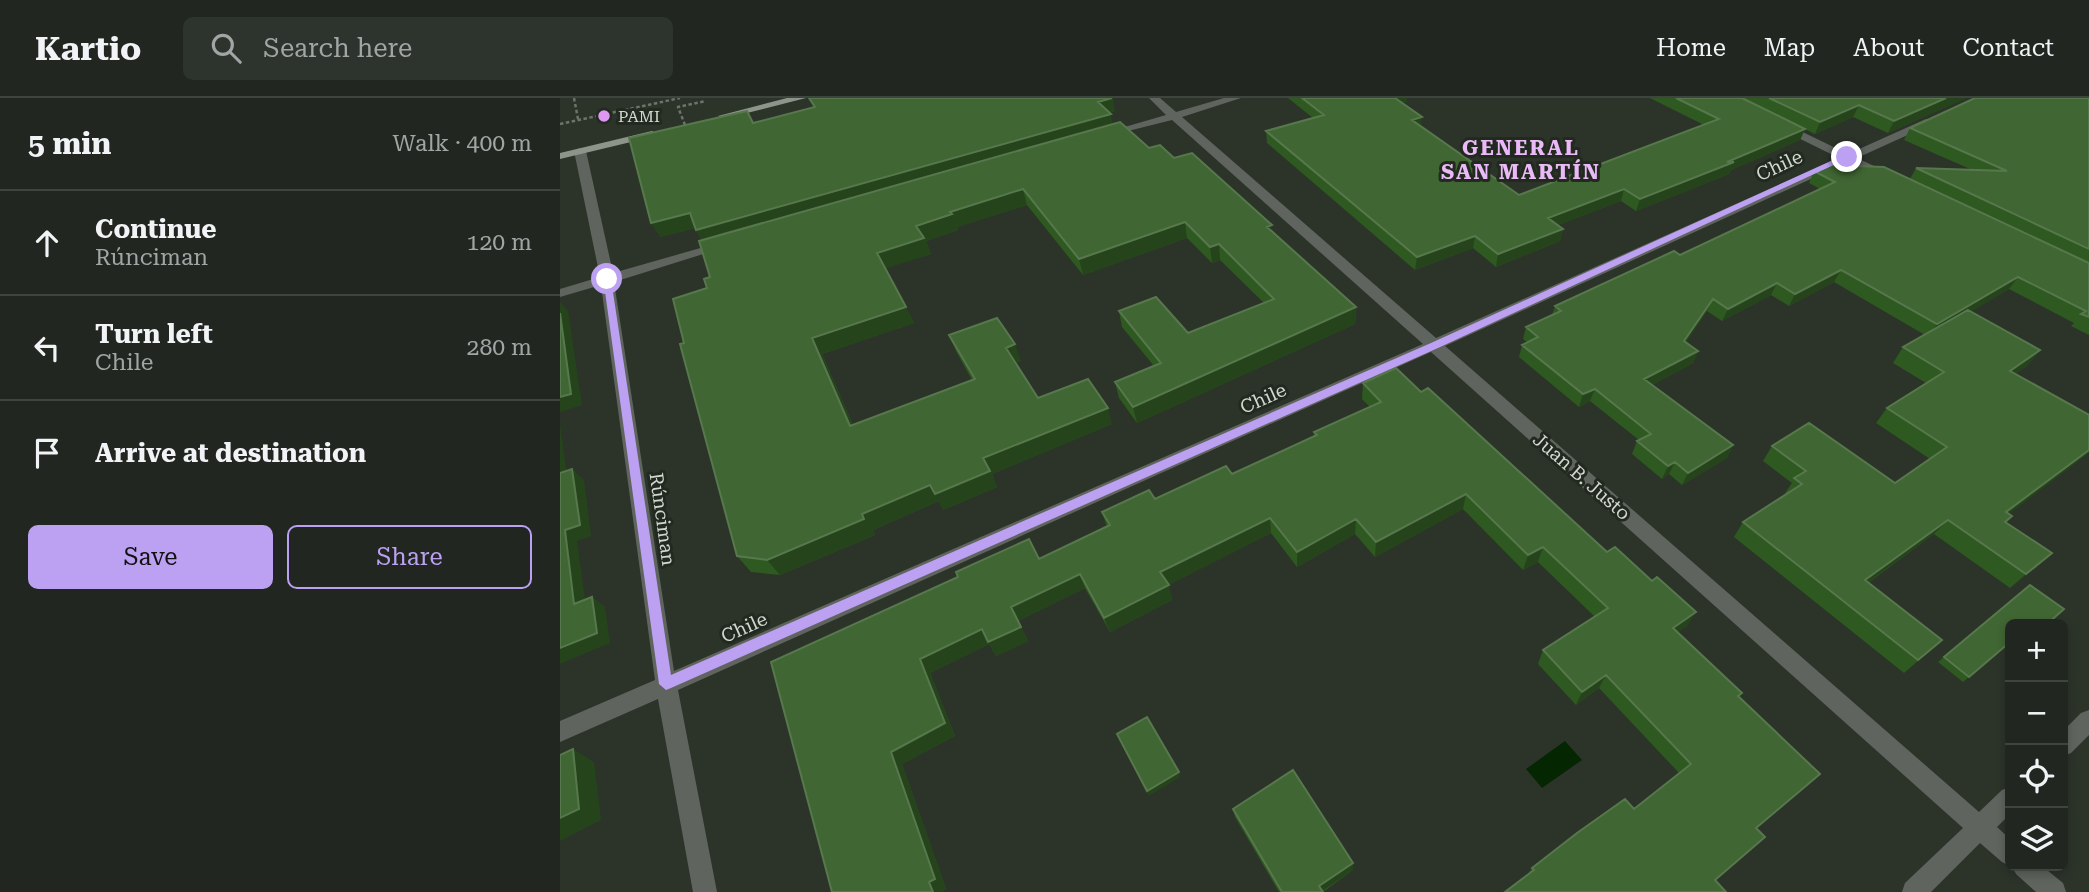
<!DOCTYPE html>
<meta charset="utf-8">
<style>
body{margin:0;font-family:"Roboto Serif",serif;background:#2d332d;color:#f1f3f6}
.controls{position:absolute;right:21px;bottom:21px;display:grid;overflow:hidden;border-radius:10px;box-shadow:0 4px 10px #0003}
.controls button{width:63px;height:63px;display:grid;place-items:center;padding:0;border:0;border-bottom:2px solid #3e443e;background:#212720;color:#f1f3f6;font:35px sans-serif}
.stop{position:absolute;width:21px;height:21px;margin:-16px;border:5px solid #bca0f2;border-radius:50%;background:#fff}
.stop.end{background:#bca0f2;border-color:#fff;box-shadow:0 2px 7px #0008}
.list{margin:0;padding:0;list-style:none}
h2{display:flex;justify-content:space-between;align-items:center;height:91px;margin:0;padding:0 28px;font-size:30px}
h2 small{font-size:23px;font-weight:400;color:#a2a5a5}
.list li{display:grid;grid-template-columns:46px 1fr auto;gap:21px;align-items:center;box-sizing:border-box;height:105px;padding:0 28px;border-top:2px solid #3e443e}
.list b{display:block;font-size:26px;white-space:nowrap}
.list p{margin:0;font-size:23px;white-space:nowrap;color:#a2a5a5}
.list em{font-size:23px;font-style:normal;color:#a2a5a5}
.actions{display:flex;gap:14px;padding:21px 28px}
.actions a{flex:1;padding:16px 0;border:2px solid #bca0f2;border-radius:10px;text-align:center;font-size:24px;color:#bca0f2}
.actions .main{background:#bca0f2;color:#111}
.icon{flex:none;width:38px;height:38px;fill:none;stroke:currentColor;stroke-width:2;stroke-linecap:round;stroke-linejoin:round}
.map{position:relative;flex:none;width:1529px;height:794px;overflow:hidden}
header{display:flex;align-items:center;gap:42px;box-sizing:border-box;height:98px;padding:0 35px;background:#212720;border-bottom:2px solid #3e443e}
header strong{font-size:33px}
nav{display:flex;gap:38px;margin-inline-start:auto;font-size:24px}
.search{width:490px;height:63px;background:#2d332d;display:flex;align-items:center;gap:18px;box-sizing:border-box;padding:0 24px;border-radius:10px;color:#a2a5a5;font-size:26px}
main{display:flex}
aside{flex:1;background:#212720}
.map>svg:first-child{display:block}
.water{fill:#042600}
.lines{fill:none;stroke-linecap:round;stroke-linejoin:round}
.path{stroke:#6c736b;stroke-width:2.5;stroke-dasharray:3.5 2.5;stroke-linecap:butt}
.minor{fill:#60645f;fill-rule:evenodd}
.major{fill:#8d958b;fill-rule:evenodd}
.wall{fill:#2e5920}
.shaded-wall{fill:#26441c}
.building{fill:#406633;stroke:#57784c;stroke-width:2}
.route{fill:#bca0f2}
.poi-dot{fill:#df98f1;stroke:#222a20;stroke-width:2.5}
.labels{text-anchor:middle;stroke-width:6;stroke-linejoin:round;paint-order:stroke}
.far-poi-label{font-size:16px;fill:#d2d7d1;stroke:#222a20;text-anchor:start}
.street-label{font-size:19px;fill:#d2d7d1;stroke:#222a20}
.far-district-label{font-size:21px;font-weight:bold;letter-spacing:2px;fill:#eab9f7;stroke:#222a20}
</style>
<header>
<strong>Kartio</strong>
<div class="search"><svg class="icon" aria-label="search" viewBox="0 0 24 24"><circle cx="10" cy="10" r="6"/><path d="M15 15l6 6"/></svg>Search here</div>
<nav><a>Home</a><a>Map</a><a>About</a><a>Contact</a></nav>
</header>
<main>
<aside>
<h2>5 min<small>Walk · 400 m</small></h2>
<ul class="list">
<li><svg class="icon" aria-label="ahead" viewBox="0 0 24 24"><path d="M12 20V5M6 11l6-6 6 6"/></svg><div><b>Continue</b><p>Rúnciman</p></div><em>120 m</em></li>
<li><svg class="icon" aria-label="left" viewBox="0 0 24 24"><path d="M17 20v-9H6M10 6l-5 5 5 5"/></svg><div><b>Turn left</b><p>Chile</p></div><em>280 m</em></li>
<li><svg class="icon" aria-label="arrive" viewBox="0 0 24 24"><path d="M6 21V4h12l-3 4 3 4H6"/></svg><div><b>Arrive at destination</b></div></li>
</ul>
<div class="actions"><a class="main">Save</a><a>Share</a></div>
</aside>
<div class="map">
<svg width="1529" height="794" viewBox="0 0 1529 794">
<rect width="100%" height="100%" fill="#2c342a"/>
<path class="water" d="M1005 643 1022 662 982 690 966 671Z"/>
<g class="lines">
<path class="path" d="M14 0 18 21
M0 26 120 0
M125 27 118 9 146 3"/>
<path class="minor" d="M589 0H600L616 14 664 0H681L622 19 876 240 1279 60 1216 29V25H1224L1288 56 1366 21H1374V25L1297 60 1331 76V82H1323L1288 64 885 248 1419 714 1442 692 1450 689V716L1437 729 1450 741V768L1442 764 1420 745 1371 794H1342L1345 785 1403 730 871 254 118 592 157 794H133L98 601 0 644V623L95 582 41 187 0 199V191L40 179 14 53 20 50 26 53 53 175 165 143 172 147 54 184 114 573 863 246 612 22 544 39V35L606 17Z
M1529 612V637L1511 655 1503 658V633L1521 615Z
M1452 768H1482L1503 785 1506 794H1476L1456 776Z"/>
<path class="major" d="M227 0H246L163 21 158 18Z
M92 33 98 36 96 38 0 61V55Z"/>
</g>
<path class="wall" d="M249 0 555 13 549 15 552 26 589 50 614 60 713 134 796 209 795 226 577 325 559 300 555 284 594 268 562 229 559 213 628 235 704 205 660 162 652 165 627 140 523 177 467 107 397 129 398 132 366 143 371 156 325 170 354 225 262 256 293 327 412 282 396 253 389 237 461 263 455 265 478 300 552 326 432 376 437 389 383 412 379 403 313 432 315 437 220 477 191 474 177 458 124 245 147 190 150 179 142 142 135 130 100 139 193 25 254 10Z
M728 0H847V3L842 5 861 29 959 97 1144 27 1090 0H1406L1328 35 1293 19 1255 36 1245 31 1240 42 1171 72 1169 76 1076 113 1061 103 998 127 1003 131 1000 143 936 169 913 150 855 172 707 45 706 33 753 20Z
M1529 0V237L1511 228 1514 225 1449 191 1410 214 1480 252 1467 268 1455 276 1449 416 1446 424 1492 455 1450 490 1374 436 1308 485 1382 542 1344 575 1174 439 1183 424 1226 396 1225 395 1232 385 1203 363 1212 348 1335 385 1370 361 1316 325 1327 310 1366 285 1333 265 1343 249 1365 237 1274 184 1229 208 1211 197 1162 223 1147 213 1126 244 1138 253 1133 265 1092 287 1173 347 1167 360 1122 387 1109 376 1102 381 1072 356 1077 343 1079 342 1030 303 1019 309 959 259 962 247 967 244 963 241 966 229 992 217 995 208 1120 157 1260 91 1249 85 1254 73 1350 81 1356 70 1410 71 1344 42 1350 30Z
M803 285 861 294 1127 528 1118 534 1179 599 1260 676 967 777 972 770 1074 711 1119 675 1039 590 1016 607 978 566 983 552 1035 519 978 464 963 472 903 411 815 459 795 436 737 469 711 435 608 487 612 502 550 534 525 490 458 523 468 543 436 558 429 546 370 575 395 638 342 666 386 791 381 794 211 564 479 461 547 429 542 414 595 401 672 376 754 338V334L810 309 802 301Z
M1470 487 1450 526V544L1403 584 1378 564Z
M673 711 793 772 763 794H719L675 719Z"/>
<path class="shaded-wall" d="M553 0 555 13 540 17 538 4Z
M830 0H847V3L830 8Z
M1386 0H1406L1328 35 1334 23Z
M1299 7 1293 19 1255 36 1260 24Z
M551 16 553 29 145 146 136 132Z
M862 19 861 31 852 22Z
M1245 31 1240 42 1171 72 1169 76 1076 113 1080 101Z
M463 91 467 107 397 129 398 132 366 143 371 156 324 171 317 155 356 128 390 114Z
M1064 91 1061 103 985 132 988 120Z
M130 115 139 129 100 139 91 125Z
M625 124 627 140 523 177 519 161Z
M1003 131 1000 143 936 169 938 156Z
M915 138 913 150 855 172 857 159Z
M659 146 660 162 652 165 650 149Z
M1281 172 1274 184 1229 208 1235 196Z
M1458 179 1449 191 1368 239 1377 226Z
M1217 185 1211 197 1162 223 1168 211Z
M1153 201 1147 213 1119 255 1124 243Z
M0 204 8 213 22 307 0 314Z
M346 209 354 225 262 256 300 344 290 328 252 240Z
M796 209 795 226 577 325 573 309Z
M455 246 461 263 452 266 446 250Z
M1480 252 1467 268 1437 288 1450 273Z
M1138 253 1133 265 1079 294 1084 281Z
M1035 291 1030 303 1019 309 1023 296Z
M548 310 552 326 432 376 437 389 383 412 379 403 313 432 315 437 220 477 207 462 302 416 423 360Z
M0 326 8 387 0 379Z
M1173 347 1167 360 1122 387 1128 375Z
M1529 352V355L1432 429 1446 414Z
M1115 364 1109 376 1102 381 1108 368Z
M12 371 24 382 31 438 17 443 27 516 14 506 5 432Z
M906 396 903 411 815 459 816 444Z
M710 420 711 435 604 489 600 474Z
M796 421 795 436 737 469V454Z
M1388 422 1374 436 1292 496 1305 482Z
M983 449 978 464 963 472 968 457Z
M1492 455 1476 469 1450 490 1466 476Z
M520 476 525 490 458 523 468 543 436 558 429 546 370 575 395 638 342 666 386 791 381 794H373L331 654 360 561 451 509Z
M609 487 612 502 550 534 544 520Z
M32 499 45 509 50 545 0 566V550Z
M1136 514 1127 528 1105 544 1113 530Z
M1046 577 1039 590 1016 607 1022 594Z
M13 651 34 664 41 722 0 743V720Z
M619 674 620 679 589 698 587 693Z
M793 765V772L761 794 759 788Z"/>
<path class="building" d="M249 0H552L538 4 551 16 136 132 130 115 91 125 69 40 187 13 193 25 255 9Z
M742 0H835L862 19 852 22 959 97 1159 21 1116 0H1182L1245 31 1167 64H1174L1080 101 1064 91 988 120 1003 131 938 156 915 138 857 159 706 33 764 17Z
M1209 0H1386L1334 23 1299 7 1260 24Z
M1415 0H1529V151L1356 70 1447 73 1350 30Z
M560 24 589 50 600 47 614 60 632 55 712 127 707 129 796 209 573 309 555 284 601 265 559 213 596 199 628 235 714 201 659 146 650 149 625 124 519 161 463 91 390 114 392 116 356 128 364 140 317 155 346 209 252 240 290 328 415 281 389 237 437 220 455 246 446 250 478 300 528 281 548 310 423 360 430 373 375 396 370 387 302 416 304 421 207 462 177 458 120 246 124 245 113 201 147 190 144 181 150 179 139 143Z
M1268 67 1324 69 1529 165V219L1521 216 1526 213 1458 179 1377 226 1281 172 1235 196 1217 185 1168 211 1153 201 1124 243 1138 253 1084 281 1173 347 1128 375 1115 364 1108 368 1077 343 1091 336 1035 291 1023 296 962 247 978 239 966 229 1001 213 995 208 1114 153 1120 157 1275 84 1254 73Z
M1408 212 1480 252 1450 273 1529 317V352L1446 414 1452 418 1445 424 1492 455 1466 476 1388 422 1305 482 1382 542 1358 562 1183 424 1242 386 1234 380 1246 373 1212 348 1249 325 1335 385 1387 349 1327 310 1384 274 1343 249Z
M0 215 11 296 0 299Z
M836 270 861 294 868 290 1047 454 1055 449 1092 483 1097 479 1136 514 1113 530 1182 595 1178 598 1260 676 1196 730 1205 739 1155 782 1166 794H945L974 772 972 770 1017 735 1065 701 1074 711 1131 666 1046 577 1022 594 983 552 1048 510 983 449 968 457 906 396 816 444 796 421 737 454 710 420 600 474 609 487 544 520 520 476 451 509 461 529 428 544 422 531 360 561 385 625 331 654 375 781 369 784 373 794H272L211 564 398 479 396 474 469 441 479 461 550 427 542 414 589 392 595 401 666 368 672 376 757 337 754 334 821 304 803 285Z
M12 371 20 427 5 432 14 506 32 499 37 535 0 550V375Z
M1470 487 1504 511 1487 526H1450V544L1409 579 1384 559Z
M587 619 619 674 587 693 557 636Z
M13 651 19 711 0 720V657Z
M733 672 793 765 759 788 763 794H722L673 711Z"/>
<path class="route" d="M1284 57 1291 59 878 250 111 590 106 592 99 586 43 179 51 181 111 577 871 245Z"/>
<circle class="poi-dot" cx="44" cy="18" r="7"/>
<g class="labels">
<g class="far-poi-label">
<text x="58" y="24">PAMI</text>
</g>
<g class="street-label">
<text transform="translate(1219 67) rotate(-25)" y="7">Chile</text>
<text transform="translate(703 300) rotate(-24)" y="7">Chile</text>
<text transform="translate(1022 378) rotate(41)" y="7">Juan B. Justo</text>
<text transform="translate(103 421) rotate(82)" y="7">Rúnciman</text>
<text transform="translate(184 529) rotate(-24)" y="7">Chile</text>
</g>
<g class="far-district-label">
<text x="961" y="57">GENERAL<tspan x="961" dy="24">SAN MARTÍN</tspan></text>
</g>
</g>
</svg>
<div class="controls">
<button>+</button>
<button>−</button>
<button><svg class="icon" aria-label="locate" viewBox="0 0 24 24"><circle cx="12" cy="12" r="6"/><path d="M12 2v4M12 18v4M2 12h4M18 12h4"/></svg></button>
<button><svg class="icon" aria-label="layers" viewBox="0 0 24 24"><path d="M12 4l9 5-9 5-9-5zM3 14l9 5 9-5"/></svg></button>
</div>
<div class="stop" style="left:47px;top:181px"></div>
<div class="stop end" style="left:1287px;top:59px"></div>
</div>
</main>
